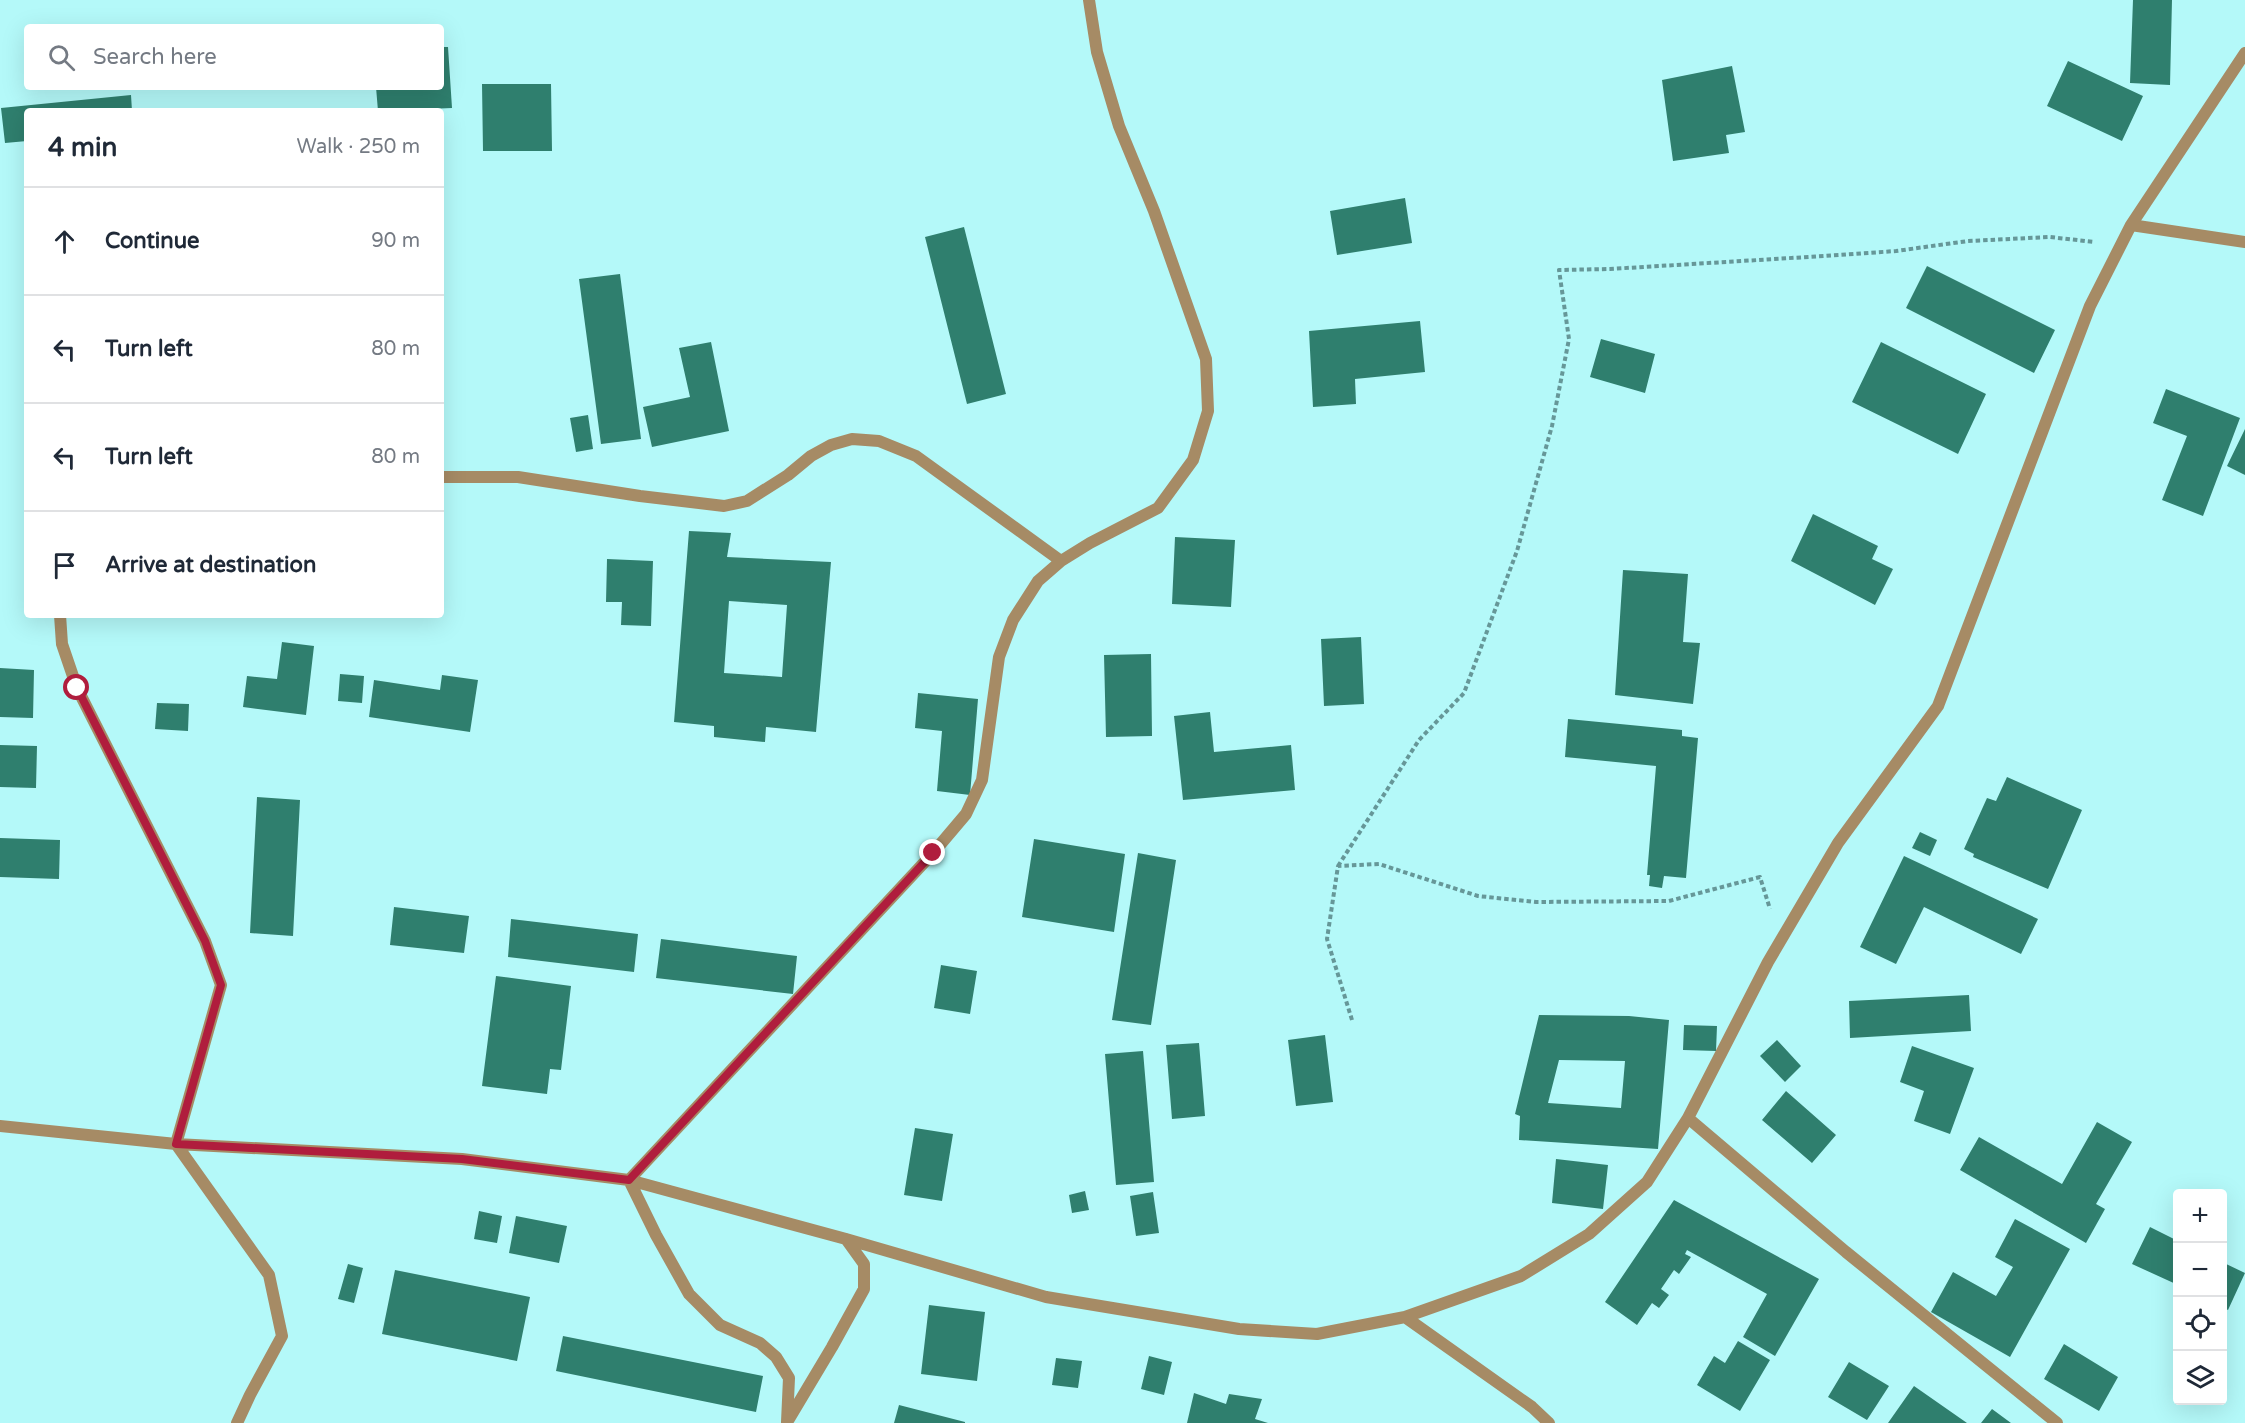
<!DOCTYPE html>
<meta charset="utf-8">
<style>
body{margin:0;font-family:"Varela Round",sans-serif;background:#f2f2f3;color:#1f2937}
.controls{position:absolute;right:18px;bottom:18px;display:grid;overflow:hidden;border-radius:6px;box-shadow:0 6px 24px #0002}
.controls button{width:54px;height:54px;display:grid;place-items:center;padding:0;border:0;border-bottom:2px solid #e0e1e3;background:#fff;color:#1f2937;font:30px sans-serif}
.stop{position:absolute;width:18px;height:18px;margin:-14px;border:4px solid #b01d3d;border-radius:50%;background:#fff}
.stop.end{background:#b01d3d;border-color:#fff;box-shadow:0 2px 6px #0008}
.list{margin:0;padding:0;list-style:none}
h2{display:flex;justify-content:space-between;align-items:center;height:78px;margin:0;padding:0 24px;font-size:26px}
h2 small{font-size:20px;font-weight:400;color:#747a83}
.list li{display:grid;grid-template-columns:39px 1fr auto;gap:18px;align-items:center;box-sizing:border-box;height:108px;padding:0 24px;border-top:2px solid #e0e1e3}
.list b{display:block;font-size:22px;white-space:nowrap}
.list em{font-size:20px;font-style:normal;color:#747a83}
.icon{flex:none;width:33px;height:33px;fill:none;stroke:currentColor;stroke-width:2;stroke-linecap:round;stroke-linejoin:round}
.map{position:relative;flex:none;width:2245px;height:1423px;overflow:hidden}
.search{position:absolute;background:#fff;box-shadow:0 6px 24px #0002;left:24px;top:24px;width:420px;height:66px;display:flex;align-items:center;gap:15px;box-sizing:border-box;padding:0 21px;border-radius:6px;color:#747a83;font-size:22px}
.panel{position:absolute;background:#fff;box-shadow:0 6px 24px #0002;left:24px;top:108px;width:420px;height:510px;border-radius:6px}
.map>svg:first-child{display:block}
.building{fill:#2f7f6e;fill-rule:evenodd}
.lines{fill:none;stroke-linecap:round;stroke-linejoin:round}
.path{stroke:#669798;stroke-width:4;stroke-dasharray:4.5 3;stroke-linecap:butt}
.street{stroke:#a68b65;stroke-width:12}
.route{stroke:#b01d3d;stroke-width:8}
</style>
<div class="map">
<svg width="2245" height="1423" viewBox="0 0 2245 1423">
<rect width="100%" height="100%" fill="#b4f9f9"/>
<path class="building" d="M2133 0H2172L2170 85 2130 83Z
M441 47H448L452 108 378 111 376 87H441Z
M2068 61 2143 96 2122 141 2047 106Z
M1732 66 1745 132 1726 135 1729 153 1673 161 1662 80Z
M482 84H551L552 151H483Z
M131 95 132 111H27V141L5 143 1 108Z
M1405 198 1412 243 1337 255 1330 211Z
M964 227 1006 394 967 404 925 237Z
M1927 266 2055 330 2034 373 1906 308Z
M620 274 641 439 601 444 579 279Z
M1420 321 1425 372 1355 379 1356 404 1313 407 1309 331Z
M1601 339 1655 354 1645 393 1590 377Z
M711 342 729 431 652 447 643 407 690 397 679 348Z
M1881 342 1986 394 1958 454 1852 402Z
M2166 389 2240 418 2203 516 2162 500 2187 436 2153 423Z
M588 415 593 449 576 452 570 418Z
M2245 429V475L2227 466Z
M1813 514 1878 546 1872 559 1893 569 1875 605 1791 561Z
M689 531 731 533 727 557 831 562 816 732 766 727 765 742 714 737V726L674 722ZM729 601 787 605 782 677 724 673Z
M1175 537 1235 540 1231 607 1172 604Z
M607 559 653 561 651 626 621 625 622 602H606Z
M1623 570 1688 574 1683 642 1700 643 1693 704 1615 695Z
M1361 637 1364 704 1324 706 1321 639Z
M282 642 314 646 306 715 243 707 247 676 277 679Z
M1151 654 1152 736 1106 737 1104 655Z
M0 668 34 670 33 718 0 717Z
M340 674 364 676 362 703 338 701Z
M442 675 478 680 470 732 369 717 374 680 440 690Z
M918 693 978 699 970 795 937 791 942 731 915 728Z
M157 703 189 704 188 731 155 729Z
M1210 712 1214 752 1291 745 1295 790 1183 800 1174 716Z
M1568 719 1682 730V736L1698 738 1686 878 1664 876 1662 888 1649 886 1650 875H1647L1656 766 1565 757Z
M0 745 37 746 36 788 0 787Z
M2007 777 2082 810 2048 889 1973 857 1974 854 1964 849 1987 798 1996 801Z
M257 797 300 800 293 936 250 933Z
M1920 832 1937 840 1930 856 1912 848Z
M0 838 60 840 59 879 0 877Z
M1034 839 1125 854 1114 932 1022 917Z
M1138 853 1176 860 1151 1025 1112 1020Z
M1904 856 2038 919 2021 954 1924 907 1896 964 1860 947Z
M394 907 469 916 464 953 390 945Z
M511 919 638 934 634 972 508 957Z
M661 939 797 956 793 994 656 978Z
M941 965 977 971 970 1014 934 1008Z
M496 976 571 986 561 1070 550 1069 547 1094 482 1086Z
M1969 995 1971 1031 1850 1038 1849 1001Z
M1539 1015 1629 1016 1669 1020 1658 1149 1519 1140 1520 1116 1515 1114ZM1559 1060 1625 1061 1621 1108 1548 1103Z
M1684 1025 1717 1026 1716 1051 1683 1050Z
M1325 1035 1333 1102 1296 1106 1288 1040Z
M1777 1040 1801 1066 1785 1082 1760 1056Z
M1199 1043 1205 1116 1172 1119 1166 1045Z
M1912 1046 1974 1068 1950 1134 1914 1121 1924 1091 1900 1082Z
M1143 1051 1154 1182 1116 1185 1105 1054Z
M1786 1091 1836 1135 1812 1163 1762 1120Z
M2097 1122 2132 1142 2096 1204 2105 1209 2086 1243 1960 1170 1979 1137 2062 1184Z
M915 1128 953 1134 942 1201 904 1195Z
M1556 1159 1608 1165 1603 1209 1552 1203Z
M1085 1191 1089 1210 1072 1213 1069 1195Z
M1153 1192 1159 1233 1136 1236 1130 1196Z
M1674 1200 1819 1279 1775 1356 1743 1337 1767 1294 1687 1250 1685 1254 1691 1257 1679 1274 1674 1270 1661 1289 1669 1295 1659 1308 1652 1303 1637 1325 1605 1302Z
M479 1211 502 1216 497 1243 474 1239Z
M516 1216 567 1226 559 1263 509 1253Z
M2015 1219 2070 1249 2010 1357 1931 1312 1953 1272 1996 1296 2013 1267 1995 1257Z
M2150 1227 2178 1241V1285L2132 1264Z
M2222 1262 2245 1273 2228 1310 2222 1307Z
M348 1264 363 1268 354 1303 338 1299Z
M395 1270 530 1297 517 1361 382 1334Z
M929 1305 985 1312 977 1381 921 1374Z
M563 1336 763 1376 756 1412 556 1371Z
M1738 1341 1770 1360 1740 1411 1697 1385 1714 1356 1725 1363Z
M2064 1344 2118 1377 2099 1411 2044 1379Z
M1149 1356 1172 1362 1164 1395 1141 1389Z
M1056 1358 1082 1361 1078 1388 1052 1385Z
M1849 1362 1889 1386 1867 1420 1828 1397Z
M1914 1386 1967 1423H1888Z
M1194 1393 1226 1404 1229 1394 1262 1399 1255 1419 1268 1423H1187Z
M899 1405 965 1422V1423H894Z
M1992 1409 2011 1423H1981Z"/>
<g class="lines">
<path class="path" d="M1338 866 1419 740 1464 693 1517 551 1552 426 1569 339 1559 270 1610 269 1824 256 1896 251 1968 241 2050 237 2094 242
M1352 1020 1327 939 1338 866 1379 864 1478 896 1536 902 1669 901 1760 877 1770 909"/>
<path class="street" d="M2131 225 2245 242
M441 477H518L640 496 724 506 747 501 788 475 811 456 831 445 852 439 879 441 916 456 1061 561
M60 615 62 644 77 688 205 941 221 985 176 1144 269 1275 282 1336 250 1395 237 1423
M1688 1118 1846 1252 2057 1423
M0 1126 176 1144 462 1159 629 1180 846 1239 1046 1297 1239 1329 1317 1334 1405 1317 1521 1276 1589 1234 1647 1182 1688 1118 1768 962 1838 843 1938 706 2090 306 2131 225 2245 53
M1405 1317 1532 1407 1549 1423
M789 1419 832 1347 864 1289V1264L846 1239
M787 1422 789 1378 776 1357 760 1343 720 1325 689 1294 656 1235 629 1180 933 853 966 814 982 780 999 657 1013 620 1038 581 1061 561 1090 543 1158 508 1193 460 1208 411 1206 359 1154 211 1119 126 1097 52 1089 0"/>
</g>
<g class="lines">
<path class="route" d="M77 688 205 941 221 985 176 1144 462 1159 629 1180 933 853"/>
</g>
</svg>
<div class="controls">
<button>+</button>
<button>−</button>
<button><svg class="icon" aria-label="locate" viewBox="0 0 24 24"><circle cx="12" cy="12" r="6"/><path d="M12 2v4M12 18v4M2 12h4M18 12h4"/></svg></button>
<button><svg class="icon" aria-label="layers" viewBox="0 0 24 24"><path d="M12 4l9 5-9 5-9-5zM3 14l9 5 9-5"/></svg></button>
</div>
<div class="stop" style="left:77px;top:688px"></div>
<div class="stop end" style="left:933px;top:853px"></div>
<div class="search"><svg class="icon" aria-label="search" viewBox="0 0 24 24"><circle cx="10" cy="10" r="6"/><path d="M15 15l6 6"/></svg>Search here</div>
<section class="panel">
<h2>4 min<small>Walk · 250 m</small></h2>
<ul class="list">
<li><svg class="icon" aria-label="ahead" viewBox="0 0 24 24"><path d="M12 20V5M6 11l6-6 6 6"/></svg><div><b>Continue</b></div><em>90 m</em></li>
<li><svg class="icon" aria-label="left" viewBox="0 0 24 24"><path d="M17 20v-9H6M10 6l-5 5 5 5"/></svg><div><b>Turn left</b></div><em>80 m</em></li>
<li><svg class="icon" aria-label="left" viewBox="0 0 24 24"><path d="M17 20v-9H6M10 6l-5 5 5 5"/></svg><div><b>Turn left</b></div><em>80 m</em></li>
<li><svg class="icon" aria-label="arrive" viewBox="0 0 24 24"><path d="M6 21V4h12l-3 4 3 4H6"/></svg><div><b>Arrive at destination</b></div></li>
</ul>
</section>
</div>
